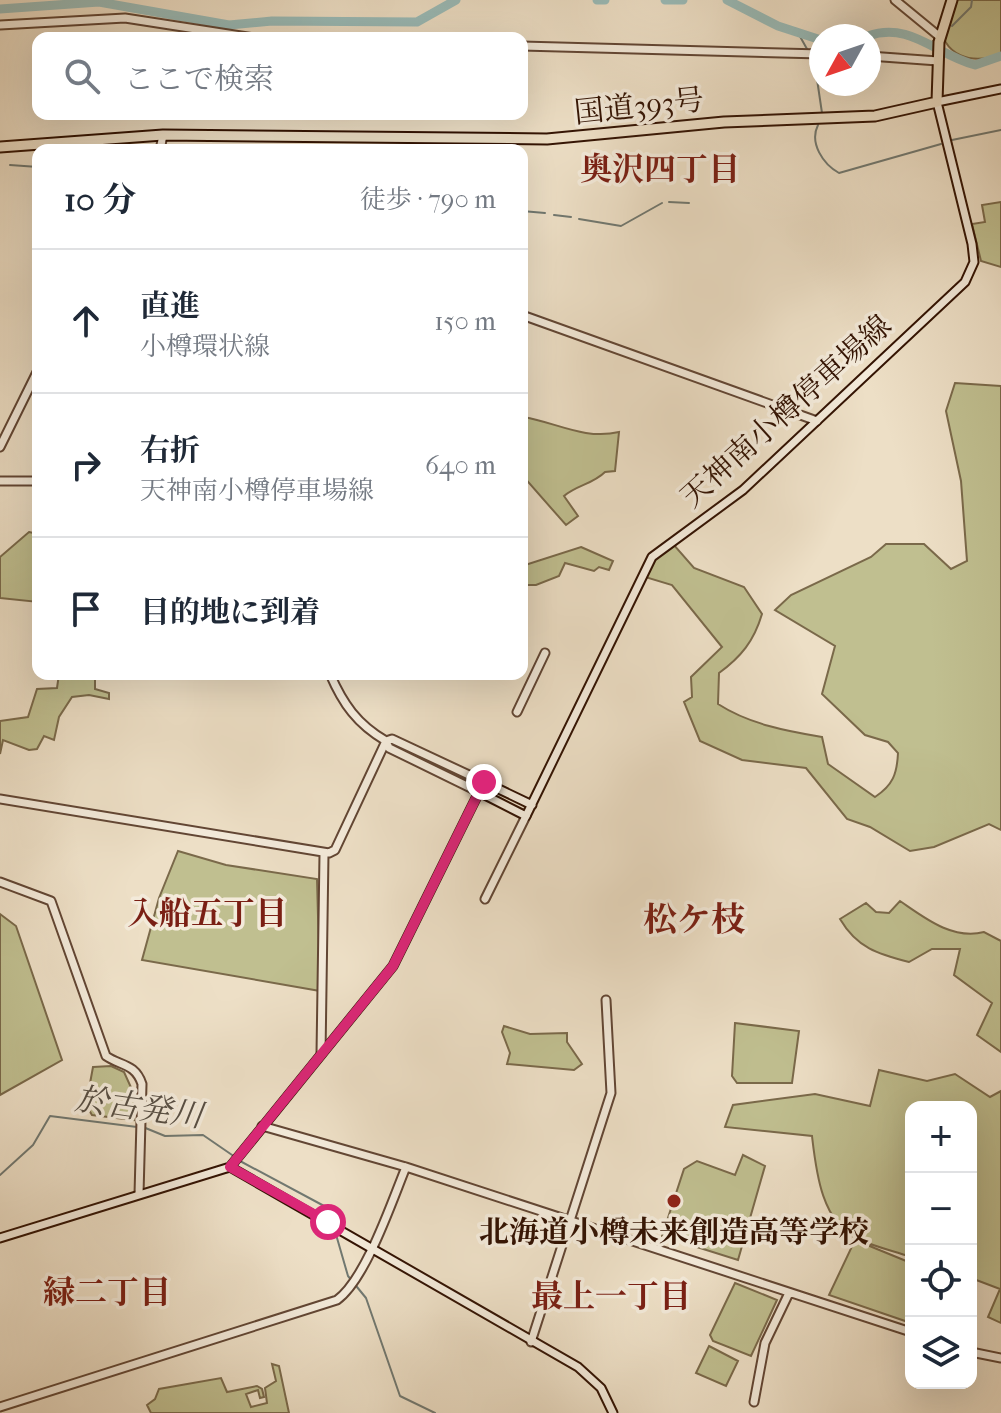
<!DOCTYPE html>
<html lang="ja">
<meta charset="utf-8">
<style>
body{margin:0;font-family:"IM FELL French Canon","Noto Serif JP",serif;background:#f2f2f3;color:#1f2937}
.controls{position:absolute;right:24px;bottom:24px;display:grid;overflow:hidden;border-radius:16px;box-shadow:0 8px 32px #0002}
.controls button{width:72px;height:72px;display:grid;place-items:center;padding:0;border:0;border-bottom:2px solid #e0e1e3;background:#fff;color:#1f2937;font:40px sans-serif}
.compass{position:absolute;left:809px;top:24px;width:72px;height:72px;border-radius:50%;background:#fff;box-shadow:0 8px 32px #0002;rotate:230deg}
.stop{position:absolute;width:24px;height:24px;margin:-18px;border:6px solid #db2777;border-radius:50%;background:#fff}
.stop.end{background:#db2777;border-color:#fff;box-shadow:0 2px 8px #0008}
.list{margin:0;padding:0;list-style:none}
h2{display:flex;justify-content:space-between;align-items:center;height:104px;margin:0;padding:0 32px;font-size:34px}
h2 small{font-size:26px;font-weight:400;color:#747a83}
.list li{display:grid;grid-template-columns:52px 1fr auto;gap:24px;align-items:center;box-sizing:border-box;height:144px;padding:0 32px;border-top:2px solid #e0e1e3}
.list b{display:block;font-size:30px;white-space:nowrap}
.list p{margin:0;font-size:26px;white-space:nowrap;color:#747a83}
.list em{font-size:26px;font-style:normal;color:#747a83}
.icon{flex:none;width:44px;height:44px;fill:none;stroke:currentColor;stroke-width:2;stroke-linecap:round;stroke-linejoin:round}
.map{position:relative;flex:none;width:1001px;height:1413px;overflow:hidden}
.search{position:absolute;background:#fff;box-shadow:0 8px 32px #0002;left:32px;top:32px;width:496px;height:88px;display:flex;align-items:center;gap:20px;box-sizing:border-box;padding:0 28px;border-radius:16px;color:#747a83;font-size:30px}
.panel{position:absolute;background:#fff;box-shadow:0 8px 32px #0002;left:32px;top:144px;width:496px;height:536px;border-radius:16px}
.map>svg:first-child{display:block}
.green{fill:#c0bf90;stroke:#7a694a;stroke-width:2}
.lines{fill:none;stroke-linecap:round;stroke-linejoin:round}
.stream{stroke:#717870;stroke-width:2}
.river{stroke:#9abcb9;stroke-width:9}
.tertiary-casing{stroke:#624634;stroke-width:11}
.secondary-casing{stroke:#331303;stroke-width:11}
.trunk-casing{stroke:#331303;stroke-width:13}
.tertiary{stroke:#f3eada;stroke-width:7}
.secondary{stroke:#f3eada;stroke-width:7}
.trunk{stroke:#eddfc6;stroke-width:9}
.route{stroke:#db2777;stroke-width:10}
.poi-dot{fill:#8f2418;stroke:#f3eada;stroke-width:3}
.labels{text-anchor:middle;stroke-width:7;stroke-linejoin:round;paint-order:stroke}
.street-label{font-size:30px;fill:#331303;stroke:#f3eada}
.poi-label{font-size:30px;font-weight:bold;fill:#331303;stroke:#f3eada}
.neighbourhood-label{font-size:32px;font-weight:bold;fill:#7a1f14;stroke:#f3eada}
.water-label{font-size:32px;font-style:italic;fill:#574e43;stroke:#f3eada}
.quarter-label{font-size:34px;font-weight:bold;fill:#7a1f14;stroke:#f3eada}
</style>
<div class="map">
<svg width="1001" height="1413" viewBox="0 0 1001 1413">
<rect width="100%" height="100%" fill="#eddfc6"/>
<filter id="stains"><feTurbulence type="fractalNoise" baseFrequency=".0025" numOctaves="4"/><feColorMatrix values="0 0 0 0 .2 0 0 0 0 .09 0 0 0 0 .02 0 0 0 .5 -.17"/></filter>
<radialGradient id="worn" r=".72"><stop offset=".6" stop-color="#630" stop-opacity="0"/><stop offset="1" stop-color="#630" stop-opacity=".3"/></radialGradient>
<path class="green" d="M957 0H1001V54C972 65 942 57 940 21Z
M1001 202V267L981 261 972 224 985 222 982 205Z
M955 383 1001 386V830L989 824 934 847 910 851 870 827 847 819 806 768 742 760 700 741 684 702 692 697 691 677 722 647 672 585 645 577 654 560 674 545 694 568 744 587 762 614C754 641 741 657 719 673L718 704C749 724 786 731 822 737L828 764 875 797C893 785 897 774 898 753L888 742 865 735 822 694 835 646 775 610 791 595 871 557 886 544H924L951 569 967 561 961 481 946 411Z
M524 417C557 423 585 440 619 432L615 471 605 472C593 484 577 485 564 496L578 516 566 525 522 475Z
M29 532 38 534V602L0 598V557Z
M581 547 613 561 609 570 599 567 594 571 565 563 559 576 536 585H522V566Z
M59 674H95V689L109 693V699L89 695 72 697 59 717 54 740 44 736 37 749 29 750 3 740 0 754V721L28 717 37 689 57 688Z
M178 851 226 865 317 879 320 991 142 960 159 898Z
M900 901C925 918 952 940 984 932L1001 941V1052L977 1035 992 1003 954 975 960 949H932L909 962C878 954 857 948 840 919L866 903 876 912 889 913Z
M0 914 16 926 62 1060 0 1095Z
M735 1023 799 1031 792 1083H737L732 1076Z
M504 1026 530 1034 567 1033V1042L582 1064 574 1070 507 1064 510 1053 502 1032Z
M93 1067 111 1066 124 1072 134 1094V1120L92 1115 86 1105Z
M879 1070 927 1081 955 1074 990 1097 1001 1091V1323L988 1317 1000 1289 971 1278V1107H911V1257C894 1251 875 1247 858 1239 821 1222 816 1170 812 1136L725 1127 733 1105 815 1094 870 1106Z
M743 1155 765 1166 738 1260 662 1236 684 1169 697 1161 735 1175Z
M855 1240 911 1263V1323L829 1295Z
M735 1283 777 1300 751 1356 713 1341 710 1335Z
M709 1346 738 1361 726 1386 696 1373Z
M272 1364 279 1366 289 1413H151L147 1405 155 1399 159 1389 221 1378 227 1392 257 1386 262 1389 264 1397 260 1398 258 1390 246 1394 251 1407 267 1403 265 1388 276 1381Z"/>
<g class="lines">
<path class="stream" d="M952 26 971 7 972 0
M797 31 807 49
M931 46 933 41
M814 59 822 113
M818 125C809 143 823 164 839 173L941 144
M952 140 1001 130
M10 165 38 167
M669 202 689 203
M522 211 545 213
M554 215 571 217
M579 219 621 226 662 203
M143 1127 165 1136 203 1135 235 1157
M240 1161 326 1207 334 1225
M0 1175 33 1145 50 1116 137 1127
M335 1231 348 1276 366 1298 400 1396 435 1413"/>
<path class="river" d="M597 0H605
M665 0H683
M727 0 778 26 821 40
M0 9 99 2 229 25 272 21 417 22 456 0
M868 36C910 21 936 55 975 65L1001 56"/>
<defs>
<path id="tertiary" d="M895 0 940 37
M0 25 125 18 254 38
M522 46 821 54
M869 56 938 61
M160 150 163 135
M522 315 817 421
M0 447 38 370
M0 481H38
M517 712 545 653
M479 792 389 748 386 741 392 739 484 782
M0 799 329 853 335 850 386 741C357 724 343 704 330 674
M0 882 51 901 106 1056C120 1066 135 1063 142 1084L139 1194
M485 899 526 816
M321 1054 324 854
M262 1126 406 1167 911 1332
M531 1342 611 1093 606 1000
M971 1352 1001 1358
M754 1402 765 1343 789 1293
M0 1407 337 1300C366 1279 392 1201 406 1167"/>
<path id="secondary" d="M479 792 526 816 652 557 743 490 965 282 974 262 972 244 937 102 1001 89
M230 1167 578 1367 601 1388 613 1413
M0 1238 230 1167 393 966 484 782 532 805"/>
<path id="trunk" d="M0 147 163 135 547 139 724 122 875 116 937 102 939 42 952 0"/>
</defs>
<use href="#tertiary" class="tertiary-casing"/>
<use href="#secondary" class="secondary-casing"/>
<use href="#trunk" class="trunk-casing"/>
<use href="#tertiary" class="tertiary"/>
<use href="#secondary" class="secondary"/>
<use href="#trunk" class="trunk"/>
</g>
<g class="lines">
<path class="route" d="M328 1222 230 1167 393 966 484 782"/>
</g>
<circle class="poi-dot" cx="674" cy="1201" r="8"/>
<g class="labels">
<g class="street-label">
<text transform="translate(639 106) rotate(-6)" y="10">国道393号</text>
<text transform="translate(786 411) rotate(-42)" y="10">天神南小樽停車場線</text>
</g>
<g class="poi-label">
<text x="674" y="1242">北海道小樽未来創造高等学校</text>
</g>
<g class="neighbourhood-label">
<text x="660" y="180">奥沢四丁目</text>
<text x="207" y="924">入船五丁目</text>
<text x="107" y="1303">緑二丁目</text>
<text x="611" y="1307">最上一丁目</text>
</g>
<g class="water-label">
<text transform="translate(139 1107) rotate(8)" y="11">於古発川</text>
</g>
<g class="quarter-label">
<text x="694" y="931">松ケ枝</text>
</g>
</g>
<rect width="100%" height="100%" filter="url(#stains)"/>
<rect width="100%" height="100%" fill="url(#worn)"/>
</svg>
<div class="controls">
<button>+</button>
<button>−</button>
<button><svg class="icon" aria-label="locate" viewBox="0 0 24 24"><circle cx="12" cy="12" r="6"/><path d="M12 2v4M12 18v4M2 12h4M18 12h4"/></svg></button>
<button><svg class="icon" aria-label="layers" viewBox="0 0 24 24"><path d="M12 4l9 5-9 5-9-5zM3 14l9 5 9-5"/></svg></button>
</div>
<svg class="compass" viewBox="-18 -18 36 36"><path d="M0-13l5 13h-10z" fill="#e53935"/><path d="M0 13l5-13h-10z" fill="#747a83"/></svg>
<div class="stop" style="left:328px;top:1222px"></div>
<div class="stop end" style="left:484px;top:782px"></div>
<div class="search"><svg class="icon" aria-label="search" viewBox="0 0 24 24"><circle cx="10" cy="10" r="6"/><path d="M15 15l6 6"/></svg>ここで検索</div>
<section class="panel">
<h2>10 分<small>徒歩 · 790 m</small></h2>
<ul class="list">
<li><svg class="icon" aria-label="ahead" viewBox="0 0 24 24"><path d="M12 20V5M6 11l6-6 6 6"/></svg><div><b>直進</b><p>小樽環状線</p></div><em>150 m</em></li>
<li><svg class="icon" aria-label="right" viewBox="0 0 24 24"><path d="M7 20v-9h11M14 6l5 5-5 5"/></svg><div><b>右折</b><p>天神南小樽停車場線</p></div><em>640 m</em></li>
<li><svg class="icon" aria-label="arrive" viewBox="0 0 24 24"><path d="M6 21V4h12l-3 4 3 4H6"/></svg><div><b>目的地に到着</b></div></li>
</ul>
</section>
</div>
